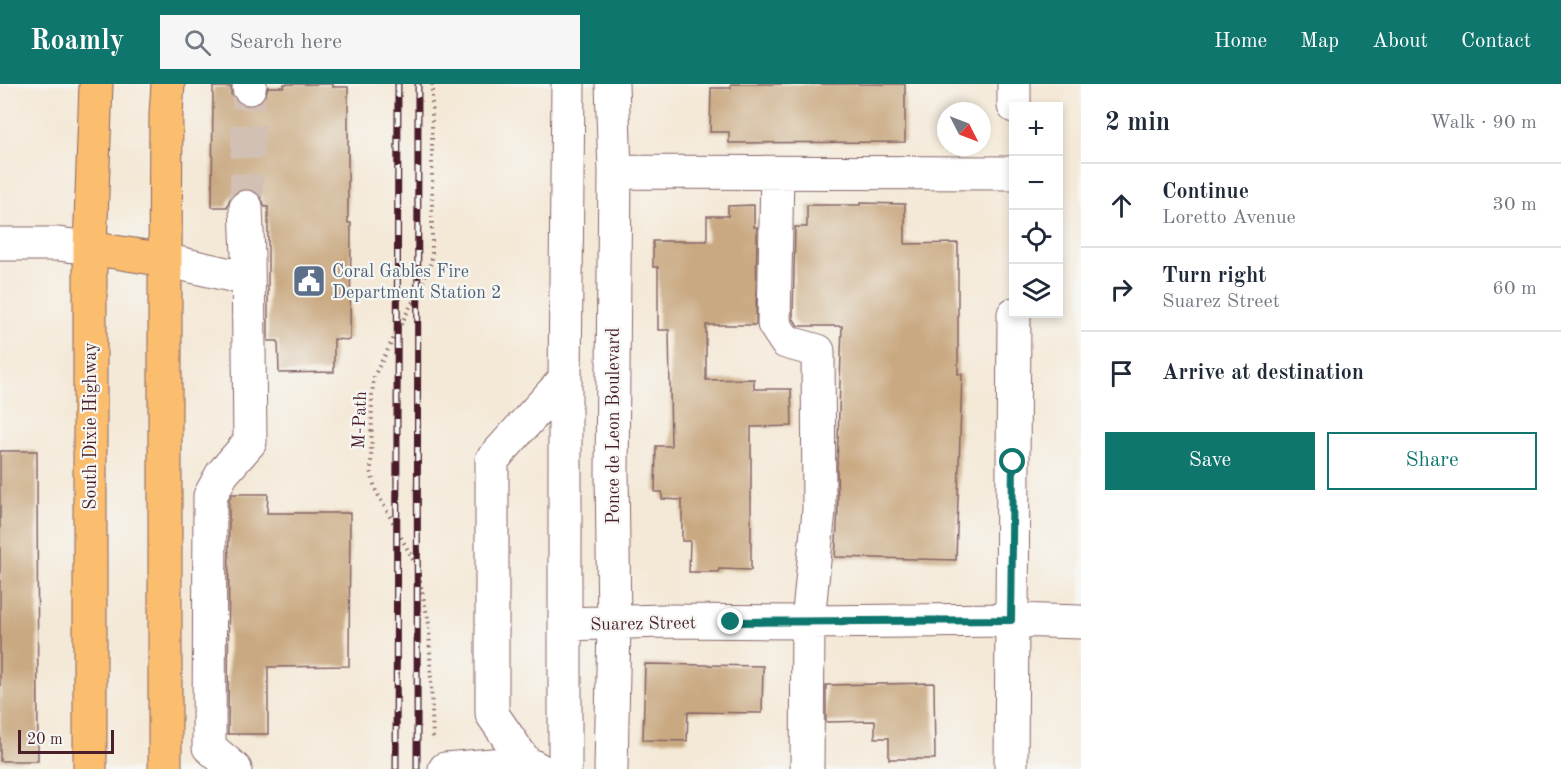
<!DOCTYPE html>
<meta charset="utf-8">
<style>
body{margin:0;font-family:"Old Standard TT",serif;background:#f6f6f7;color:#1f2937}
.controls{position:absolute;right:18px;top:18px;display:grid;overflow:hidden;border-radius:0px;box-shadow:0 3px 9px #0003}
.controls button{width:54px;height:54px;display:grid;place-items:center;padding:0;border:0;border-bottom:2px solid #e0e1e3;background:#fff;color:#1f2937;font:30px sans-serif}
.compass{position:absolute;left:937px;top:18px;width:54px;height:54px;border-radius:50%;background:#fff;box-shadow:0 3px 9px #0003;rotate:132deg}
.scale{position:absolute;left:18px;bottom:15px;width:96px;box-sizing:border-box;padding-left:6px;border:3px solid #4a1f2b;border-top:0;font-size:16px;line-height:21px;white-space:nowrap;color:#4a1f2b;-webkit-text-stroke:4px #f6f6f2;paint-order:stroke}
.stop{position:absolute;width:18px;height:18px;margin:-14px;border:4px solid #0f766e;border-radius:50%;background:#fff}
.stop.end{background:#0f766e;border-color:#fff;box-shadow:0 2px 6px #0008}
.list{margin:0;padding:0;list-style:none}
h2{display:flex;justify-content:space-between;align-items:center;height:78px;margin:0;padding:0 24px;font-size:26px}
h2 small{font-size:20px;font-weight:400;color:#747a83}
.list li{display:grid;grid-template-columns:39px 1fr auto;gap:18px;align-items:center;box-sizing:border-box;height:84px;padding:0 24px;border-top:2px solid #e0e1e3}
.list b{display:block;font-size:22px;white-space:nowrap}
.list p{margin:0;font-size:20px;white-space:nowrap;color:#747a83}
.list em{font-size:20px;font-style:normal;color:#747a83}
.actions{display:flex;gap:12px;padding:18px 24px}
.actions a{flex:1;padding:14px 0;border:2px solid #0f766e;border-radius:0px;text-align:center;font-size:21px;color:#0f766e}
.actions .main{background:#0f766e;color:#fff}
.icon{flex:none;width:33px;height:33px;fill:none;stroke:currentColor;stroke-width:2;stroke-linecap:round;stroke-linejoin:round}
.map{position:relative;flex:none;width:1081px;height:685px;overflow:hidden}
header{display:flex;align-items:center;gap:36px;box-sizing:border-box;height:84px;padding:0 30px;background:#0f766e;color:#fff}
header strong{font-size:28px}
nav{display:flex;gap:33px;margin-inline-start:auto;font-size:21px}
.search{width:420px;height:54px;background:#f6f6f7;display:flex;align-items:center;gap:15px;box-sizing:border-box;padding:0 21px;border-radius:0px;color:#747a83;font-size:22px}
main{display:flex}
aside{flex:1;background:#fff}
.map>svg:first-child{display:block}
.building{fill:#c9a981}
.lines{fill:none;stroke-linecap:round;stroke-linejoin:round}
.minor-tunnel{stroke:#d2c0b4;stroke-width:33;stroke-dasharray:33 16;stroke-linecap:butt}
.minor-casing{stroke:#866567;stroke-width:35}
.highway-casing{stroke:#866567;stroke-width:35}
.path{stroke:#866567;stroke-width:4;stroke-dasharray:1.5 4.5;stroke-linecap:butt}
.minor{stroke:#fff;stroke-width:33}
.highway{stroke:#fbbd6e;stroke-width:33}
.rail-casing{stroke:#4a1f2b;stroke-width:7}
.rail{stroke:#f6f6f2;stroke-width:4.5;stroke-dasharray:14;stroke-linecap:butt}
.route{stroke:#0f766e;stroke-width:8}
.labels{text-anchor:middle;stroke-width:4.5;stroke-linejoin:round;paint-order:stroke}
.service-label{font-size:18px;fill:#4e5e75;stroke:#f6f6f2;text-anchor:start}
.street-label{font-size:18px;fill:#4a1f2b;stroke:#f6f6f2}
</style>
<header>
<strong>Roamly</strong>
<div class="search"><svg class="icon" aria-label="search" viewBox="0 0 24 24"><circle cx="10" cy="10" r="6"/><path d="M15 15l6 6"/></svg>Search here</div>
<nav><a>Home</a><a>Map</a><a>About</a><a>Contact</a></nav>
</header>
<main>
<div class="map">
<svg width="1081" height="685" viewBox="0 0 1081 685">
<rect width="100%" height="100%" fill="#f6f6f2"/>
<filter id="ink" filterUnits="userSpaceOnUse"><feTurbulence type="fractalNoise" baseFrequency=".0167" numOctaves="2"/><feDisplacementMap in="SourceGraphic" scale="12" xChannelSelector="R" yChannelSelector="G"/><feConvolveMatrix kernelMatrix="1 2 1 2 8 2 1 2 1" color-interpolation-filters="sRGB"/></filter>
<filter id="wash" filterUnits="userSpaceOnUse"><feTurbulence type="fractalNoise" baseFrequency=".008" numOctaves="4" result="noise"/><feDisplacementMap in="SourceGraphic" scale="24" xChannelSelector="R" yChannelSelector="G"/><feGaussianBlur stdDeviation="1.35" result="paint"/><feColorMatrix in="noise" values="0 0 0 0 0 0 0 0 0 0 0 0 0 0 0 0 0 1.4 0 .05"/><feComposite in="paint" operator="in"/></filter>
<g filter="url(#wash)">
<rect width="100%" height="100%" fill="#f4e8d6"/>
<g id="blocks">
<path class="building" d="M284 0H333V3H348V139H351L350 256 334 255V288L279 289 278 257H268V123H265L261 112 254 106 245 104 236 108 230 114 227 123H212L213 3H231V10L236 18 245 22H254L263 17 268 3H284Z
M731 0H905V58L729 59V48H710L711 4H731Z
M860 119 905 120V160L958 159V290H962L956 476 835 473 838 426 837 384 842 242H798L793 234 795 143H807V121H860Z
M754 121V143H757L756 241H706V296L754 295V305H791L792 342 751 343V486L719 485 718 488H689L690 457H682V416L662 415V408H655L656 362H671L669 246H658V183H653V157H707V132H728V122Z
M0 367H37L38 677H0Z
M232 410H268L267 429H350L349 582 268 583V650H228L229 417Z
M645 580 763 582 762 629 688 628 687 657 643 656Z
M934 599 935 675H889V654H875V637L826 638V601Z"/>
</g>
</g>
<g filter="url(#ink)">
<use href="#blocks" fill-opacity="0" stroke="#866567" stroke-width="1.5"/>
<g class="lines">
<path class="minor-tunnel" d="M246 123 249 4"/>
<defs>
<path id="minor" d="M1014 0V22
M249 4 250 0
M615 88 1014 89
M777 89 774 240 786 258 818 267 819 426 808 538 807 685
M0 160H58L90 164
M165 176 248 195
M566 540 662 537 808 538 1011 536 1081 538
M235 685 209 663 210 412 222 390 250 358 248 171 246 123
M445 685 525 678
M538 685 525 678 492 630V376L565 295
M565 685V295L568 0
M611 685 614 539 612 388 615 88 612 0
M1011 685 1014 230"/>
<path id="highway" d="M90 164 165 176
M90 685V164L96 0
M165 685V176L166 30 168 0"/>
</defs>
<use href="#minor" class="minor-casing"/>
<use href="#highway" class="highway-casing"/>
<path class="path" d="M432 0V176L422 200 374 292 372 311 371 387 375 405 417 483 429 540 433 657"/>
<use href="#minor" class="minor"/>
<use href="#highway" class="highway"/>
<defs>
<path id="rail" d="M396 685 398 0
M417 685 418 0"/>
</defs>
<use href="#rail" class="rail-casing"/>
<use href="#rail" class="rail"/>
</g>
</g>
<g class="lines" filter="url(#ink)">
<path class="route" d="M731 538 1011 536 1013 378"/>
</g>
<defs>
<symbol id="civic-square" viewBox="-11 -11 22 22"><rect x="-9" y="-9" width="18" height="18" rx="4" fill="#5c6f8a" stroke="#f6f6f2"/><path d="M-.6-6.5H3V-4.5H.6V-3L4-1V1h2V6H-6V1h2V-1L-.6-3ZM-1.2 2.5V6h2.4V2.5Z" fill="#fff"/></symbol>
</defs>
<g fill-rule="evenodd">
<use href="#civic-square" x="290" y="178" width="38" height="38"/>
</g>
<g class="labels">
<g class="service-label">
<text x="332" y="193">Coral Gables Fire<tspan x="332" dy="21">Department Station 2</tspan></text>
</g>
<g class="street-label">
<text transform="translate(359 336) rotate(-88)" y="6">M-Path</text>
<text transform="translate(90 342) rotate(-90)" y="6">South Dixie Highway</text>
<text transform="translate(613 342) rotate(-90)" y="6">Ponce de Leon Boulevard</text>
<text transform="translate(643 539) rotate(-1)" y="6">Suarez Street</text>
</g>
</g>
</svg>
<div class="controls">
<button>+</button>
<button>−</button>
<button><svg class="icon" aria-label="locate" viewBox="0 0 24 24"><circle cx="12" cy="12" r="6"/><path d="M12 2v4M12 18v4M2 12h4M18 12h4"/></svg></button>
<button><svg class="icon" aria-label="layers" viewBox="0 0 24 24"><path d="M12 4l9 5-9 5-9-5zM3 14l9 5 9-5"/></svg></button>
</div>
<svg class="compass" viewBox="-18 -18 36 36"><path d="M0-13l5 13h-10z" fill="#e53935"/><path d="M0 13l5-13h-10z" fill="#747a83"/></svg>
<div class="scale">20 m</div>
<div class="stop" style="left:1013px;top:378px"></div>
<div class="stop end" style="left:731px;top:538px"></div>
</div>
<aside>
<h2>2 min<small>Walk · 90 m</small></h2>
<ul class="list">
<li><svg class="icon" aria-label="ahead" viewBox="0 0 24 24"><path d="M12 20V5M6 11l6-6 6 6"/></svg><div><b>Continue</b><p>Loretto Avenue</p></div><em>30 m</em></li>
<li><svg class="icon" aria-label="right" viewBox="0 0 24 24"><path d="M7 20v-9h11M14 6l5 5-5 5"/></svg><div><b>Turn right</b><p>Suarez Street</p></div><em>60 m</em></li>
<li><svg class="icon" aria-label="arrive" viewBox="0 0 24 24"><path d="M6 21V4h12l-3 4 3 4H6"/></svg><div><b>Arrive at destination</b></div></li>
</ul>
<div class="actions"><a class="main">Save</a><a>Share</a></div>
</aside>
</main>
